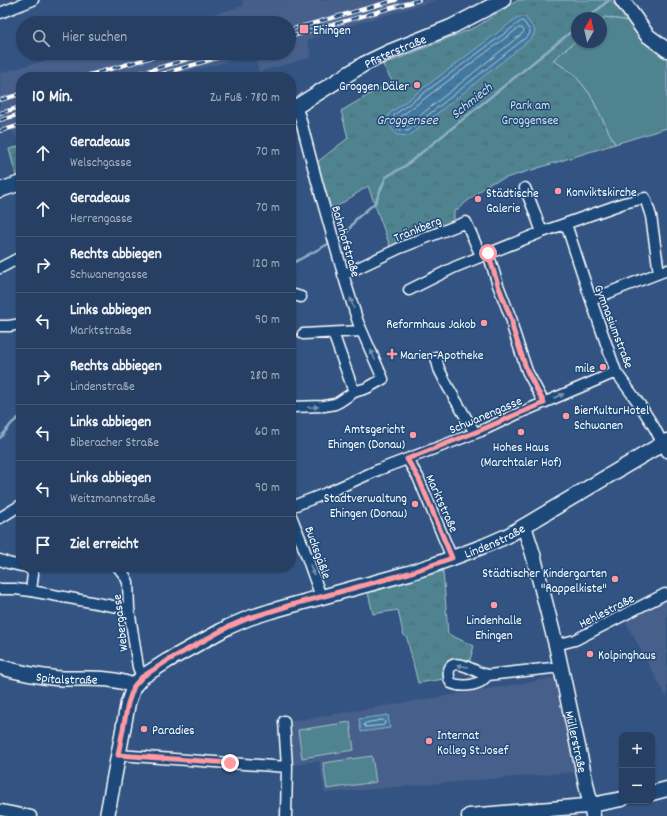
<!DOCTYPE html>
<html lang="de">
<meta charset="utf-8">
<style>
body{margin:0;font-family:Dekko,sans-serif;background:#324a6b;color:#f1f3f6}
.controls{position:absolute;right:12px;bottom:12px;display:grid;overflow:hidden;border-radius:8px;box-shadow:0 1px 3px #0004}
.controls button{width:36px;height:36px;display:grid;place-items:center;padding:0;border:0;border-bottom:1px solid #425877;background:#263f62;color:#f1f3f6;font:20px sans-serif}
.compass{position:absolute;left:571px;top:12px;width:36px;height:36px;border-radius:50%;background:#263f62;box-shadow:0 1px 3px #0004;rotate:8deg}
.stop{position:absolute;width:12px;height:12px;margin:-9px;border:3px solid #ff9aa2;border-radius:50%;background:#fff}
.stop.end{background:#ff9aa2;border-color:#fff;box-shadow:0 1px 4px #0008}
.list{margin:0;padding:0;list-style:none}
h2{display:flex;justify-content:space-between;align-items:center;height:52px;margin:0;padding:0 16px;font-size:17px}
h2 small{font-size:13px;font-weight:400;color:#a4afbe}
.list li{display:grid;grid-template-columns:26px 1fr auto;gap:12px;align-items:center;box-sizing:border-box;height:56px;padding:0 16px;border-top:1px solid #425877}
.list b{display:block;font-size:15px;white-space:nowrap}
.list p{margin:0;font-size:13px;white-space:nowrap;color:#a4afbe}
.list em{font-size:13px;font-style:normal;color:#a4afbe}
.icon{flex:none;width:22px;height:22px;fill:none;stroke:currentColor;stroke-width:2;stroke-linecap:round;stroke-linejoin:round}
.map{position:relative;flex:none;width:667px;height:816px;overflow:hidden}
.search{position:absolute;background:#263f62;box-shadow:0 1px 3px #0004;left:16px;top:16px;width:280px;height:44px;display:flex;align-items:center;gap:10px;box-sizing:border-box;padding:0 14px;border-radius:22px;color:#a4afbe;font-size:15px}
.panel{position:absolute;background:#263f62;box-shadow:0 1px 3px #0004;left:16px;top:72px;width:280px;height:500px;border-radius:16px}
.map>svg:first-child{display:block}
.built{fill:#465f8b}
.grass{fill:url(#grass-tufts);stroke:#a7c1c8}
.pitch{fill:#4f8390;stroke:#a7c1c8}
.water{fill:url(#water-ripples);stroke:#8eafc6}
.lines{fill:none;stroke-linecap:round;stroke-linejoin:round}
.shore{stroke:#b4c9d9;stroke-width:1}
.stream{stroke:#8eafc6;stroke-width:2.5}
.street-casing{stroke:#fff;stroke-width:13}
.secondary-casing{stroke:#fff;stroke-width:17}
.street{stroke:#1f4a7a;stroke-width:10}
.secondary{stroke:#1f4a7a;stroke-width:14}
.rail-casing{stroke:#fff;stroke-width:4}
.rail{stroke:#1f4a7a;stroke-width:2.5;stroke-dasharray:8;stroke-linecap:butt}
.oneway{fill:#7992af}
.route{stroke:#ff9aa2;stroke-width:5}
.poi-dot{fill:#ff9aa2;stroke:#1f4a7a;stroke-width:1.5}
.labels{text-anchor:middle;stroke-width:3;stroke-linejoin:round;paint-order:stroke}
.poi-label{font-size:13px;fill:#fff;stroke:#1f4a7a;text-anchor:start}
.street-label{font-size:13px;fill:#fff;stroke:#1f4a7a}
.park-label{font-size:13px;fill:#d3e0e3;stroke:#1f4a7a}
.water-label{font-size:14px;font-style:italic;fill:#d0dee7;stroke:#1f4a7a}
</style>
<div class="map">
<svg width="667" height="816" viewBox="0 0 667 816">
<defs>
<pattern id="grass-tufts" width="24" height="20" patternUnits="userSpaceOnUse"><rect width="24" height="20" fill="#4f8390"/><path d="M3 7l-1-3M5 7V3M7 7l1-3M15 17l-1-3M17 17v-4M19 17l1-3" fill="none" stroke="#4e6a71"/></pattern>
<pattern id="water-ripples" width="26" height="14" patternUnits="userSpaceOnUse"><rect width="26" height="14" fill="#4379a0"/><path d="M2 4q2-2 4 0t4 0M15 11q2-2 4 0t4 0" fill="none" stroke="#486276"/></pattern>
</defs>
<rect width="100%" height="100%" fill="#335482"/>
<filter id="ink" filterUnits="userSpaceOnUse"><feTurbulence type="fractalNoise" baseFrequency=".025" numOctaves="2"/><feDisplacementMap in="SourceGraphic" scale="8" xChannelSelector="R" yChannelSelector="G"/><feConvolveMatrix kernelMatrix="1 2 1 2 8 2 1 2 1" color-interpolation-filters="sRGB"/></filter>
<g filter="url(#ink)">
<path class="built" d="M242 0H438L348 26V28L307 40 312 57 259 72 254 54 214 65 162 77H21V143L19 144 12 130 0 133V73L72 53H289V23H182L243 6Z
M667 598V698L625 621Z
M554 678 575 772 325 793 319 761 293 765 287 722Z"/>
<path class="grass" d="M518 0H611L628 21 605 17 601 21V18H577V40L553 60 574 74 590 94 615 144 490 183 454 212V221L391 249 368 186 330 211 316 163 348 138 341 111 392 81 383 65 476 27Z
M21 146V175L16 176 9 149Z
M443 571 446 607 448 634 474 646 469 663 459 660 449 662 445 668 444 679 418 683 407 638 403 634 398 610 373 614 368 593Z"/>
<path class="pitch" d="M605 17 628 21 634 18 667 50V128L615 144 590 94 574 74 553 60 577 40V42H601V21Z
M350 722 354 750 302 758 298 730Z
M372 756 376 782 327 789 323 763Z"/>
<path class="water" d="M518 17H525L535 30 533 37 409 136 397 135 389 124V114Z
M388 715 390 728 361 732 359 719Z"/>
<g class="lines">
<path class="shore" d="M522 21 524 22 530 31 529 35 408 131 398 130 393 123 394 115 520 22Z
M519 28H522L524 31 523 33 407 126 401 125 398 121 399 118Z
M383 720 385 722 384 725 366 727 364 725V724L366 723Z"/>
<path class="stream" d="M588 18 609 0
M337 240 346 234 356 219 375 203 386 177 405 166 577 27
M291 264 332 242
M0 438 12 423 21 416"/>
<defs>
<path id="street" d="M0 13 33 0
M525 188 533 208 542 232
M566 224 591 300 616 372 640 405 654 427 667 452
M488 253 498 285 512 321 513 329 527 371 544 403
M0 268 21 257
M343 275 400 248 466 222 481 256
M409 290 455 267 542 232 624 203 645 198 651 216 659 273
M291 294 301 297
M591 300 623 287 667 270
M0 326H9L21 324
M333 333 354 392
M303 334 362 331
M436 357 439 369 448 387 475 433
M291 407 324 406 335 404 339 402 354 392 367 388 383 379 358 322 346 284 317 182 300 117 296 107
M407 459 418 477 452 558
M291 507 329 492 378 470 481 431 515 415 616 372
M291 516 302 543 321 597
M0 518 21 505
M0 560 8 563 21 566
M26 567 30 568 33 574 31 591
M118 567 125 576 128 582 129 609 138 667 142 677
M0 589H15L31 591 129 609
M556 645 575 640 665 594
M488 675C486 677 483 680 480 682 472 686 460 687 451 683 449 679 448 675 449 670 452 658 470 668 476 671 480 673 484 674 488 675L561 667
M284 721 287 767 286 816
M118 755 287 767
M0 810 31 816"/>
<g id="secondary">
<path d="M622 0 647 35 667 50"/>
<path id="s1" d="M291 110 364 64 389 52 451 27 503 0"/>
<path d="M0 190 21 183"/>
<path id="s2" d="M524 526 533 554 556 645 593 816"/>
<path id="s3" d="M0 667C18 672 36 676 55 678 81 680 110 675 134 686"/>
<path d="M652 793 667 789"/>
<path id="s4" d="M107 816 128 703 134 686 142 677 167 661 228 627 249 618 271 611 409 573 436 564 484 546 507 536 524 526 667 441"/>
<path d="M469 816 586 806 622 799"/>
</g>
</defs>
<use href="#street" class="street-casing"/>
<use href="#secondary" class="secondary-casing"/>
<use href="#street" class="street"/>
<use href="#secondary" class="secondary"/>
<defs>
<path id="rail" d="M289 30 396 0
M289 37 419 0
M82 77 153 57
M126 77 210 53
M151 77 235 53
M0 100 21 94
M0 113 21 107
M0 120 21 114
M0 131 21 125"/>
</defs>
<use href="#rail" class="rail-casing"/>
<use href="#rail" class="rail"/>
</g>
<defs><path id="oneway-solid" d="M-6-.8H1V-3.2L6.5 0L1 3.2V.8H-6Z"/></defs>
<g class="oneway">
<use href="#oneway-solid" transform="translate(352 303) rotate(-108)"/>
<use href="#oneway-solid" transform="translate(373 355) rotate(-113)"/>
<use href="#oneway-solid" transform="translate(559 396) rotate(-23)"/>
<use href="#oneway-solid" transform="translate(313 407) rotate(-3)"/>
<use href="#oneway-solid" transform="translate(312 570) rotate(70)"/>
<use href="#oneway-solid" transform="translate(462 666) rotate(-171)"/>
</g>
</g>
<g class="lines" filter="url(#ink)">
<path class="route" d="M230 763 118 755 128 703 134 686 142 677 167 661 228 627 249 618 291 605 409 573 452 558 419 479 407 459 481 430 515 415 544 403 527 371 513 329 512 321 498 285 488 253"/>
</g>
<g class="poi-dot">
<rect x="299" y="24" width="10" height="10" rx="2"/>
<circle cx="417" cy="85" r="4"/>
<circle cx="558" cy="191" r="4"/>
<circle cx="478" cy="199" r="4"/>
<circle cx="484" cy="323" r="4"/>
<path d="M390 348h4v4h4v4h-4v4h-4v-4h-4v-4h4z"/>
<circle cx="603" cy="367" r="4"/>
<circle cx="566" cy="416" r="4"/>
<circle cx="521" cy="432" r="4"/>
<circle cx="413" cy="435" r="4"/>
<circle cx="415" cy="504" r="4"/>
<circle cx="615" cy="579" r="4"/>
<circle cx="494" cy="605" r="4"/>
<circle cx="590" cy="654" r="4"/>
<circle cx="144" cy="729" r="4"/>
<circle cx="429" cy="741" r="4"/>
</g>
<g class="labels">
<g class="poi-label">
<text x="313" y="34">Ehingen</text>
<text x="409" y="90" text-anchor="end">Groggen Däler</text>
<text x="566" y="196">Konviktskirche</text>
<text x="486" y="197">Städtische<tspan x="486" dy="15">Galerie</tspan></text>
<text x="476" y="328" text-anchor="end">Reformhaus Jakob</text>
<text x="400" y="359">Marien-Apotheke</text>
<text x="595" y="372" text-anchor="end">mile</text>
<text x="574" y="414">BierKulturHotel<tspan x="574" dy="15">Schwanen</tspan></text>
<text x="405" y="433" text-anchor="end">Amtsgericht<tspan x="405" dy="15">Ehingen (Donau)</tspan></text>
<text x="521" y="451" text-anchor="middle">Hohes Haus<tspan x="521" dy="15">(Marchtaler Hof)</tspan></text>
<text x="407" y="502" text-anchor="end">Stadtverwaltung<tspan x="407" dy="15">Ehingen (Donau)</tspan></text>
<text x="607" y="577" text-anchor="end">Städtischer Kindergarten<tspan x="607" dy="15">"Rappelkiste"</tspan></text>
<text x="494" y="624" text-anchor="middle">Lindenhalle<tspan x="494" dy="15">Ehingen</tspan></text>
<text x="598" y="659">Kolpinghaus</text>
<text x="152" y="734">Paradies</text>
<text x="437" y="739">Internat<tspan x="437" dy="15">Kolleg St.Josef</tspan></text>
</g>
<g class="street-label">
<text dy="5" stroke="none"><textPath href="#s1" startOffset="120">Pfisterstraße</textPath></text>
<text transform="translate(417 228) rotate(-22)" y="5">Tränkberg</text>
<text transform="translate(347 241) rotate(74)" y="5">Bahnhofstraße</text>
<text transform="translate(615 326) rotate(69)" y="5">Gymnasiumstraße</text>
<text transform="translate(485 414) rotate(-23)" y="5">Schwanengasse</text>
<text transform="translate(443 503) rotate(66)" y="5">Marktstraße</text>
<text dy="5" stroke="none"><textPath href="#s4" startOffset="525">Lindenstraße</textPath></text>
<text transform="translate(319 552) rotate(70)" y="5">Bucksgäßle</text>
<text transform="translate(606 610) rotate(-27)" y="5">Hehlestraße</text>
<text transform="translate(119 623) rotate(-97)" y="5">Webergasse</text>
<text dy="5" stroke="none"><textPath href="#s3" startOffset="68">Spitalstraße</textPath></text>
<text dy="5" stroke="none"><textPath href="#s2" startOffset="222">Müllerstraße</textPath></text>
</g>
<g class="park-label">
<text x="530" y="109">Park am<tspan x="530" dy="15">Groggensee</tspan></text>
</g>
<g class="water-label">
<text transform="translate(471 100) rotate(-39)" y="5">Schmiech</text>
<text x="407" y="124">Groggensee</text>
</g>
</g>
</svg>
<div class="controls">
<button>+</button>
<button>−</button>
</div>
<svg class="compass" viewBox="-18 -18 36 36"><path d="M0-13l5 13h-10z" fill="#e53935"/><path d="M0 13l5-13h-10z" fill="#a4afbe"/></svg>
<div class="stop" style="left:488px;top:253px"></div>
<div class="stop end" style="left:230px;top:763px"></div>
<div class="search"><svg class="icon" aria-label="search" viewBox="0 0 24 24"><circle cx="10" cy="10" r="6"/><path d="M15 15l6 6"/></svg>Hier suchen</div>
<section class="panel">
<h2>10 Min.<small>Zu Fuß · 780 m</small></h2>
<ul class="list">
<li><svg class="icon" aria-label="ahead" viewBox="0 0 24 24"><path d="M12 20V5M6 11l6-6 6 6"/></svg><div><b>Geradeaus</b><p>Welschgasse</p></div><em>70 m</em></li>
<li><svg class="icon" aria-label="ahead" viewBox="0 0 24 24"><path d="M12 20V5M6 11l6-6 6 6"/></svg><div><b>Geradeaus</b><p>Herrengasse</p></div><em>70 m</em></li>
<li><svg class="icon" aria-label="right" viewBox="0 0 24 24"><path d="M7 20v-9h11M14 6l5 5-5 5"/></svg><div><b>Rechts abbiegen</b><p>Schwanengasse</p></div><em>120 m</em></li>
<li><svg class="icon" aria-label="left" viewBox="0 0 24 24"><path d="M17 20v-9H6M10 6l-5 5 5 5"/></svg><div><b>Links abbiegen</b><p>Marktstraße</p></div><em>90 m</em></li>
<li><svg class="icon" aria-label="right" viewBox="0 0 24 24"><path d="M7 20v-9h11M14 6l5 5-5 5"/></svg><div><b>Rechts abbiegen</b><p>Lindenstraße</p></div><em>280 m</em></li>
<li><svg class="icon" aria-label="left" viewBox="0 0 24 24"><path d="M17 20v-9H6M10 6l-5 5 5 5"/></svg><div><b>Links abbiegen</b><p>Biberacher Straße</p></div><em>60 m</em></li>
<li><svg class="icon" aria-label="left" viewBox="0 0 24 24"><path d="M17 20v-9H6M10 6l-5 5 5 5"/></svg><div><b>Links abbiegen</b><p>Weitzmannstraße</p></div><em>90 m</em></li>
<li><svg class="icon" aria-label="arrive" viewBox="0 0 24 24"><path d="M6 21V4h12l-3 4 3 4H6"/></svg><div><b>Ziel erreicht</b></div></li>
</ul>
</section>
</div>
